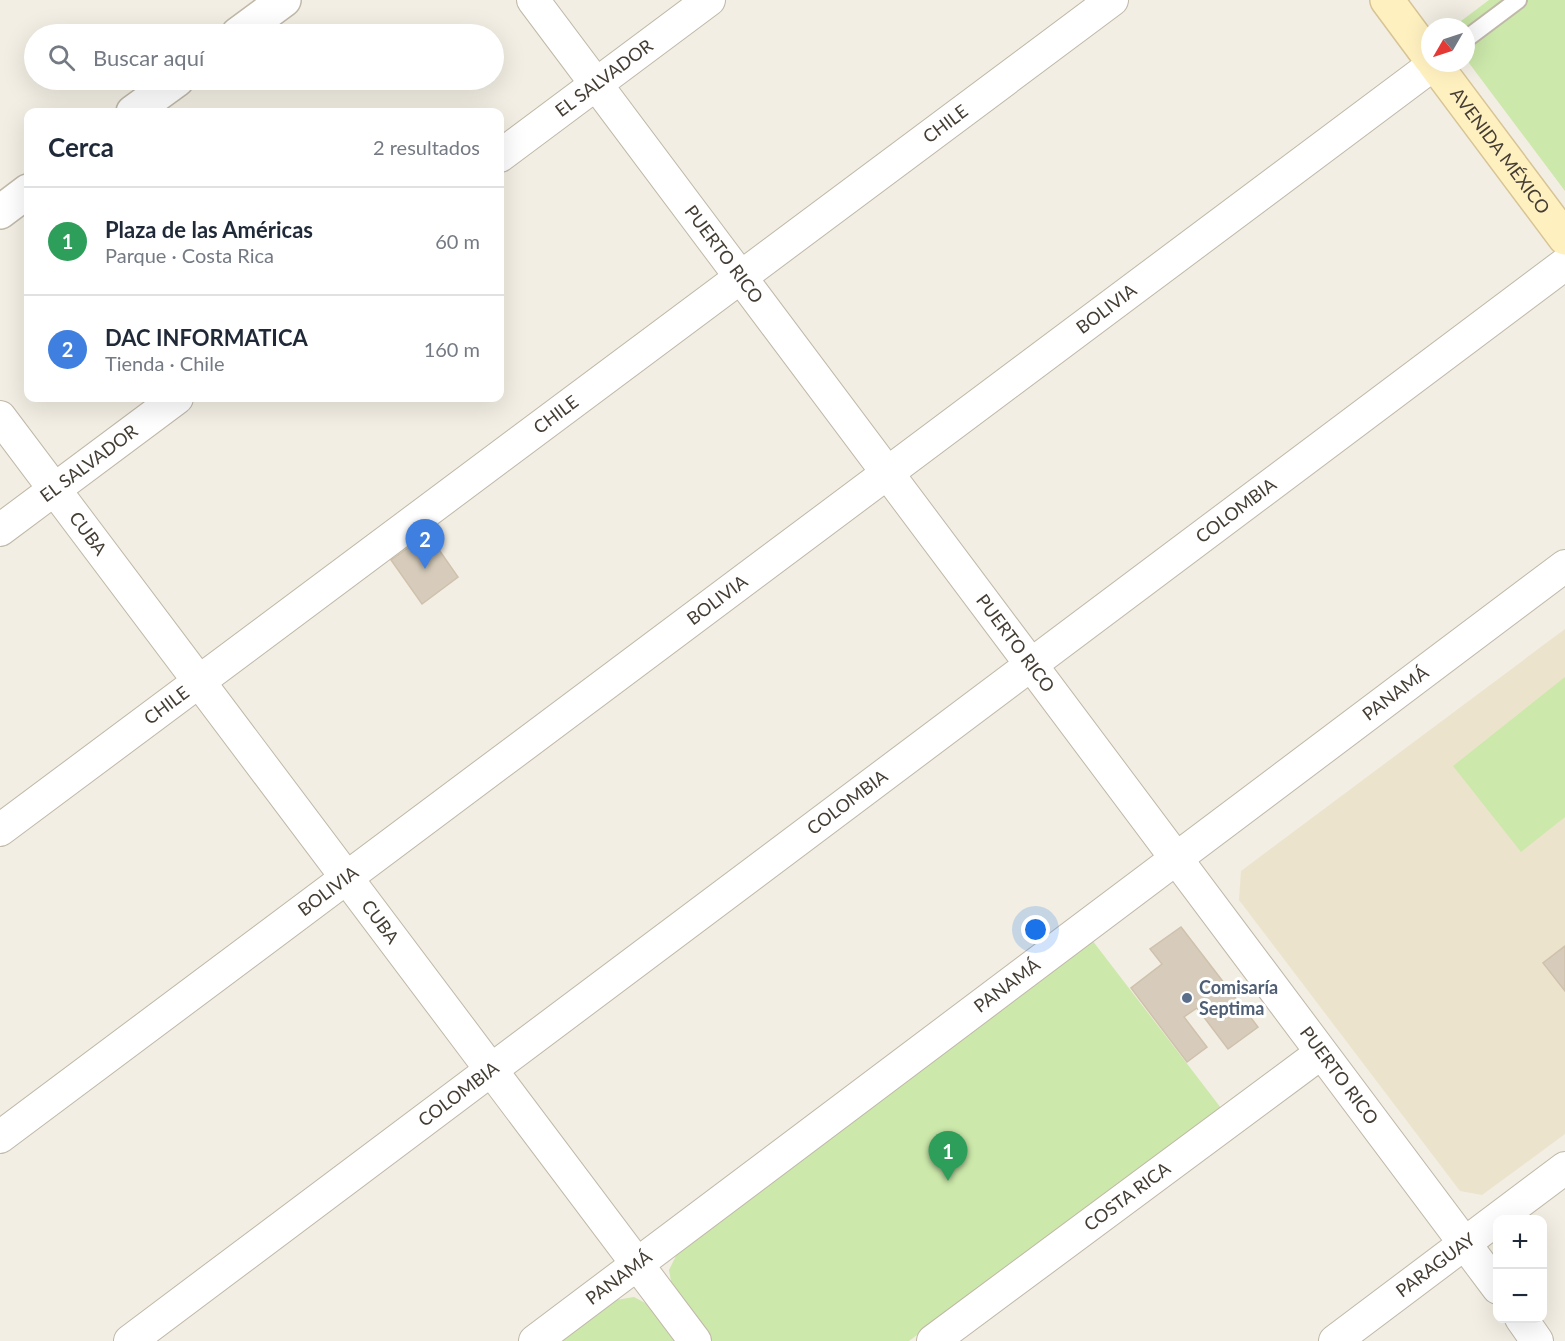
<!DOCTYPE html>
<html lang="es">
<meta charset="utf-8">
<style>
body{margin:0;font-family:Lato,sans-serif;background:#f6f6f7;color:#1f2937}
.controls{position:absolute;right:18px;bottom:18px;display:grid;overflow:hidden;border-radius:12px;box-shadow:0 6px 24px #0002}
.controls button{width:54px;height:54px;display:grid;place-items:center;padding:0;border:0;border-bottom:2px solid #e0e1e3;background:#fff;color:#1f2937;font:30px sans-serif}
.compass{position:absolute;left:1421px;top:18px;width:54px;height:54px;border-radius:50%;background:#fff;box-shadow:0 6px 24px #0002;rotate:231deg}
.you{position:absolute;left:1036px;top:930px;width:21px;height:21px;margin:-15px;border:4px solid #fff;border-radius:50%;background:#1a73e8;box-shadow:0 0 0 9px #1a73e833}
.badge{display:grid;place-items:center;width:39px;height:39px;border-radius:50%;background:#fe330e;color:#fff;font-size:20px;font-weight:700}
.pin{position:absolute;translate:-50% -50px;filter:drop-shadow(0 2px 3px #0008)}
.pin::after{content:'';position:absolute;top:32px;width:21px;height:18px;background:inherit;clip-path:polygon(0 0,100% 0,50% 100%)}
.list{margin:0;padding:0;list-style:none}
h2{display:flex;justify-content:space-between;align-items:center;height:78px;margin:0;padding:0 24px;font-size:26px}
h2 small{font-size:20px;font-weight:400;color:#747a83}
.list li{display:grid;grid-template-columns:39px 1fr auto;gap:18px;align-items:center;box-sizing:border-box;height:108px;padding:0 24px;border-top:2px solid #e0e1e3}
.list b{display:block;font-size:22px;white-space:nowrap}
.list p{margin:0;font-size:20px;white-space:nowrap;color:#747a83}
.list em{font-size:20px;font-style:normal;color:#747a83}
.icon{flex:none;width:33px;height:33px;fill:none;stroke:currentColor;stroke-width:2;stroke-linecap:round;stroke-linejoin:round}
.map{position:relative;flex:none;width:1565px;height:1341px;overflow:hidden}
.search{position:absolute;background:#fff;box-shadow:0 6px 24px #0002;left:24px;top:24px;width:480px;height:66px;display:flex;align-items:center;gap:15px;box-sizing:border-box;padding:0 21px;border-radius:33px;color:#747a83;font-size:22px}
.panel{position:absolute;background:#fff;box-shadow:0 6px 24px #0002;left:24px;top:108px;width:480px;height:294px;border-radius:12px}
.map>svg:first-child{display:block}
.education{fill:#ece3cd}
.green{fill:#cce8aa}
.building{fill:#d7ccbb;stroke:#cfc1ac;stroke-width:1.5}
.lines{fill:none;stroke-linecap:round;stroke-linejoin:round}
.service-casing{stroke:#c0b8a9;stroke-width:20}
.minor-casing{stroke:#c0b8a9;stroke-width:34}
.tertiary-casing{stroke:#c0b8a9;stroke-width:36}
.secondary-casing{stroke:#d7c494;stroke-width:36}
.service{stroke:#fff;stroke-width:16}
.minor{stroke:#fff;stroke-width:32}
.tertiary{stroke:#fff;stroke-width:33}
.secondary{stroke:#fff0c0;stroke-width:33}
.service-dot{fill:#5c6f8a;stroke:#fff;stroke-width:2}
.labels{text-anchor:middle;stroke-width:6;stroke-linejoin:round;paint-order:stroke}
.street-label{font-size:18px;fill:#443d33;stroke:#fff}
.service-label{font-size:18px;font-weight:bold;fill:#4e5e75;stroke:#fff;text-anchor:start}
</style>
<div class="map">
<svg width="1565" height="1341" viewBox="0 0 1565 1341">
<rect width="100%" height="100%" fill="#f2eee3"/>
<path class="education" d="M1565 629V1134L1482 1195 1460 1191 1239 900 1241 871Z"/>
<path class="green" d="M1489 0H1565V191L1466 59V27H1453Z
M1565 677V817L1521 852 1453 766Z
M1092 940 1221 1108 909 1341H712L672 1287 669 1270 677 1254Z
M634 1297 649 1305 676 1341H561L616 1300Z"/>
<path class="building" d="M428 534 458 577 422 604 391 560Z
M1181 927 1258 1027 1228 1049 1197 1008 1184 1017 1207 1047 1187 1062 1131 988 1162 964 1150 949Z
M1565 946V991L1543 963Z"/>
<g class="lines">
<defs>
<path id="service" d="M1466 39 1518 0"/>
<g id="minor">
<path id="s1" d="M533 0 1498 1288"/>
<path id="s2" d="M500 156 709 0"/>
<path id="s3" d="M0 417 695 1341"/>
<path id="s4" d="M0 530 177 398"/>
<path id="s5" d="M0 830 1112 0"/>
<path id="s6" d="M0 1137 1434 64"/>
<path d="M1521 1318 1537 1341"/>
<path id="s7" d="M130 1341 1565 264"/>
<path id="s8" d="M535 1341 1565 566"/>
<path id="s9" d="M933 1341 1321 1053"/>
<path id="s10" d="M1335 1341 1565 1168"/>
</g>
<path id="tertiary" d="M238 34 284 0
M133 112 177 80
M0 212 28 191"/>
<g id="secondary">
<path d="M1387 0 1430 58"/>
<path id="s11" d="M1434 63 1565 238"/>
</g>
</defs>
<use href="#service" class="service-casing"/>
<use href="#minor" class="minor-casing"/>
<use href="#tertiary" class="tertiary-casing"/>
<use href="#secondary" class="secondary-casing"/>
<use href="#service" class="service"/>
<use href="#minor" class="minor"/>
<use href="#tertiary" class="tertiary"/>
<use href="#secondary" class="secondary"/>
</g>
<circle class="service-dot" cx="1187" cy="998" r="6"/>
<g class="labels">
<g class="street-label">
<text dy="6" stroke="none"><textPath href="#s2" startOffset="130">EL SALVADOR</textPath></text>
<text dy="6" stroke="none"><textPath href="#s5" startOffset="1180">CHILE</textPath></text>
<text dy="6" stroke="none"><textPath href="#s11" startOffset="110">AVENIDA MÉXICO</textPath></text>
<text dy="6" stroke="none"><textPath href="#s1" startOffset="318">PUERTO RICO</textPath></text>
<text dy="6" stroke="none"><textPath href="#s6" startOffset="1382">BOLIVIA</textPath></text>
<text dy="6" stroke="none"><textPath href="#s5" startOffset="694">CHILE</textPath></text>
<text dy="6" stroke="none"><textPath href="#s4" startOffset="111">EL SALVADOR</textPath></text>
<text dy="6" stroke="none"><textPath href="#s7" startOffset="1383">COLOMBIA</textPath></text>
<text dy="6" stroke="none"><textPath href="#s3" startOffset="146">CUBA</textPath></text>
<text dy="6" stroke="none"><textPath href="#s6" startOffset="896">BOLIVIA</textPath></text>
<text dy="6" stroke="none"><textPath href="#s1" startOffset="804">PUERTO RICO</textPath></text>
<text dy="6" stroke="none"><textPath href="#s8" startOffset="1077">PANAMÁ</textPath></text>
<text dy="6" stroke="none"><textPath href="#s5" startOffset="208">CHILE</textPath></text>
<text dy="6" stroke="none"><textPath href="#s7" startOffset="897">COLOMBIA</textPath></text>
<text dy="6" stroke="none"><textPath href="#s6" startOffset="410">BOLIVIA</textPath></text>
<text dy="6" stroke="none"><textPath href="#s3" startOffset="632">CUBA</textPath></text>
<text dy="6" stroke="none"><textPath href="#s8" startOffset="591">PANAMÁ</textPath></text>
<text dy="6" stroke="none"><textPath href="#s1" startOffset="1344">PUERTO RICO</textPath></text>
<text dy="6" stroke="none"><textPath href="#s7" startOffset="411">COLOMBIA</textPath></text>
<text dy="6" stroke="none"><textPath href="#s9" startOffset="242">COSTA RICA</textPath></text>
<text dy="6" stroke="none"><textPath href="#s10" startOffset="126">PARAGUAY</textPath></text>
<text dy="6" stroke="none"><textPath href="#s8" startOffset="105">PANAMÁ</textPath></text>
</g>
<g class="service-label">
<text x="1199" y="994">Comisaría<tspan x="1199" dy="21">Septima</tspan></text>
</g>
</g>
</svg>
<div class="controls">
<button>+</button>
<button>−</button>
</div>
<svg class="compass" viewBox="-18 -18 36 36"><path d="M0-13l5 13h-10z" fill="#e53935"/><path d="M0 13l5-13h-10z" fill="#747a83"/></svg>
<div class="you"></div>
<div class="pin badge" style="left:948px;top:1181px;background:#2e9e5b">1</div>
<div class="pin badge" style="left:425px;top:569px;background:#3f7fe0">2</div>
<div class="search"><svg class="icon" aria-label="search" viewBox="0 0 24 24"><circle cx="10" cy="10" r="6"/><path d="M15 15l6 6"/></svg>Buscar aquí</div>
<section class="panel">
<h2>Cerca<small>2 resultados</small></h2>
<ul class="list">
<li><span class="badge" style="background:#2e9e5b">1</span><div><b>Plaza de las Américas</b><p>Parque · Costa Rica</p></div><em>60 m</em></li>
<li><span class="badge" style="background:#3f7fe0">2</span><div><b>DAC INFORMATICA</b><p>Tienda · Chile</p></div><em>160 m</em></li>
</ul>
</section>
</div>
